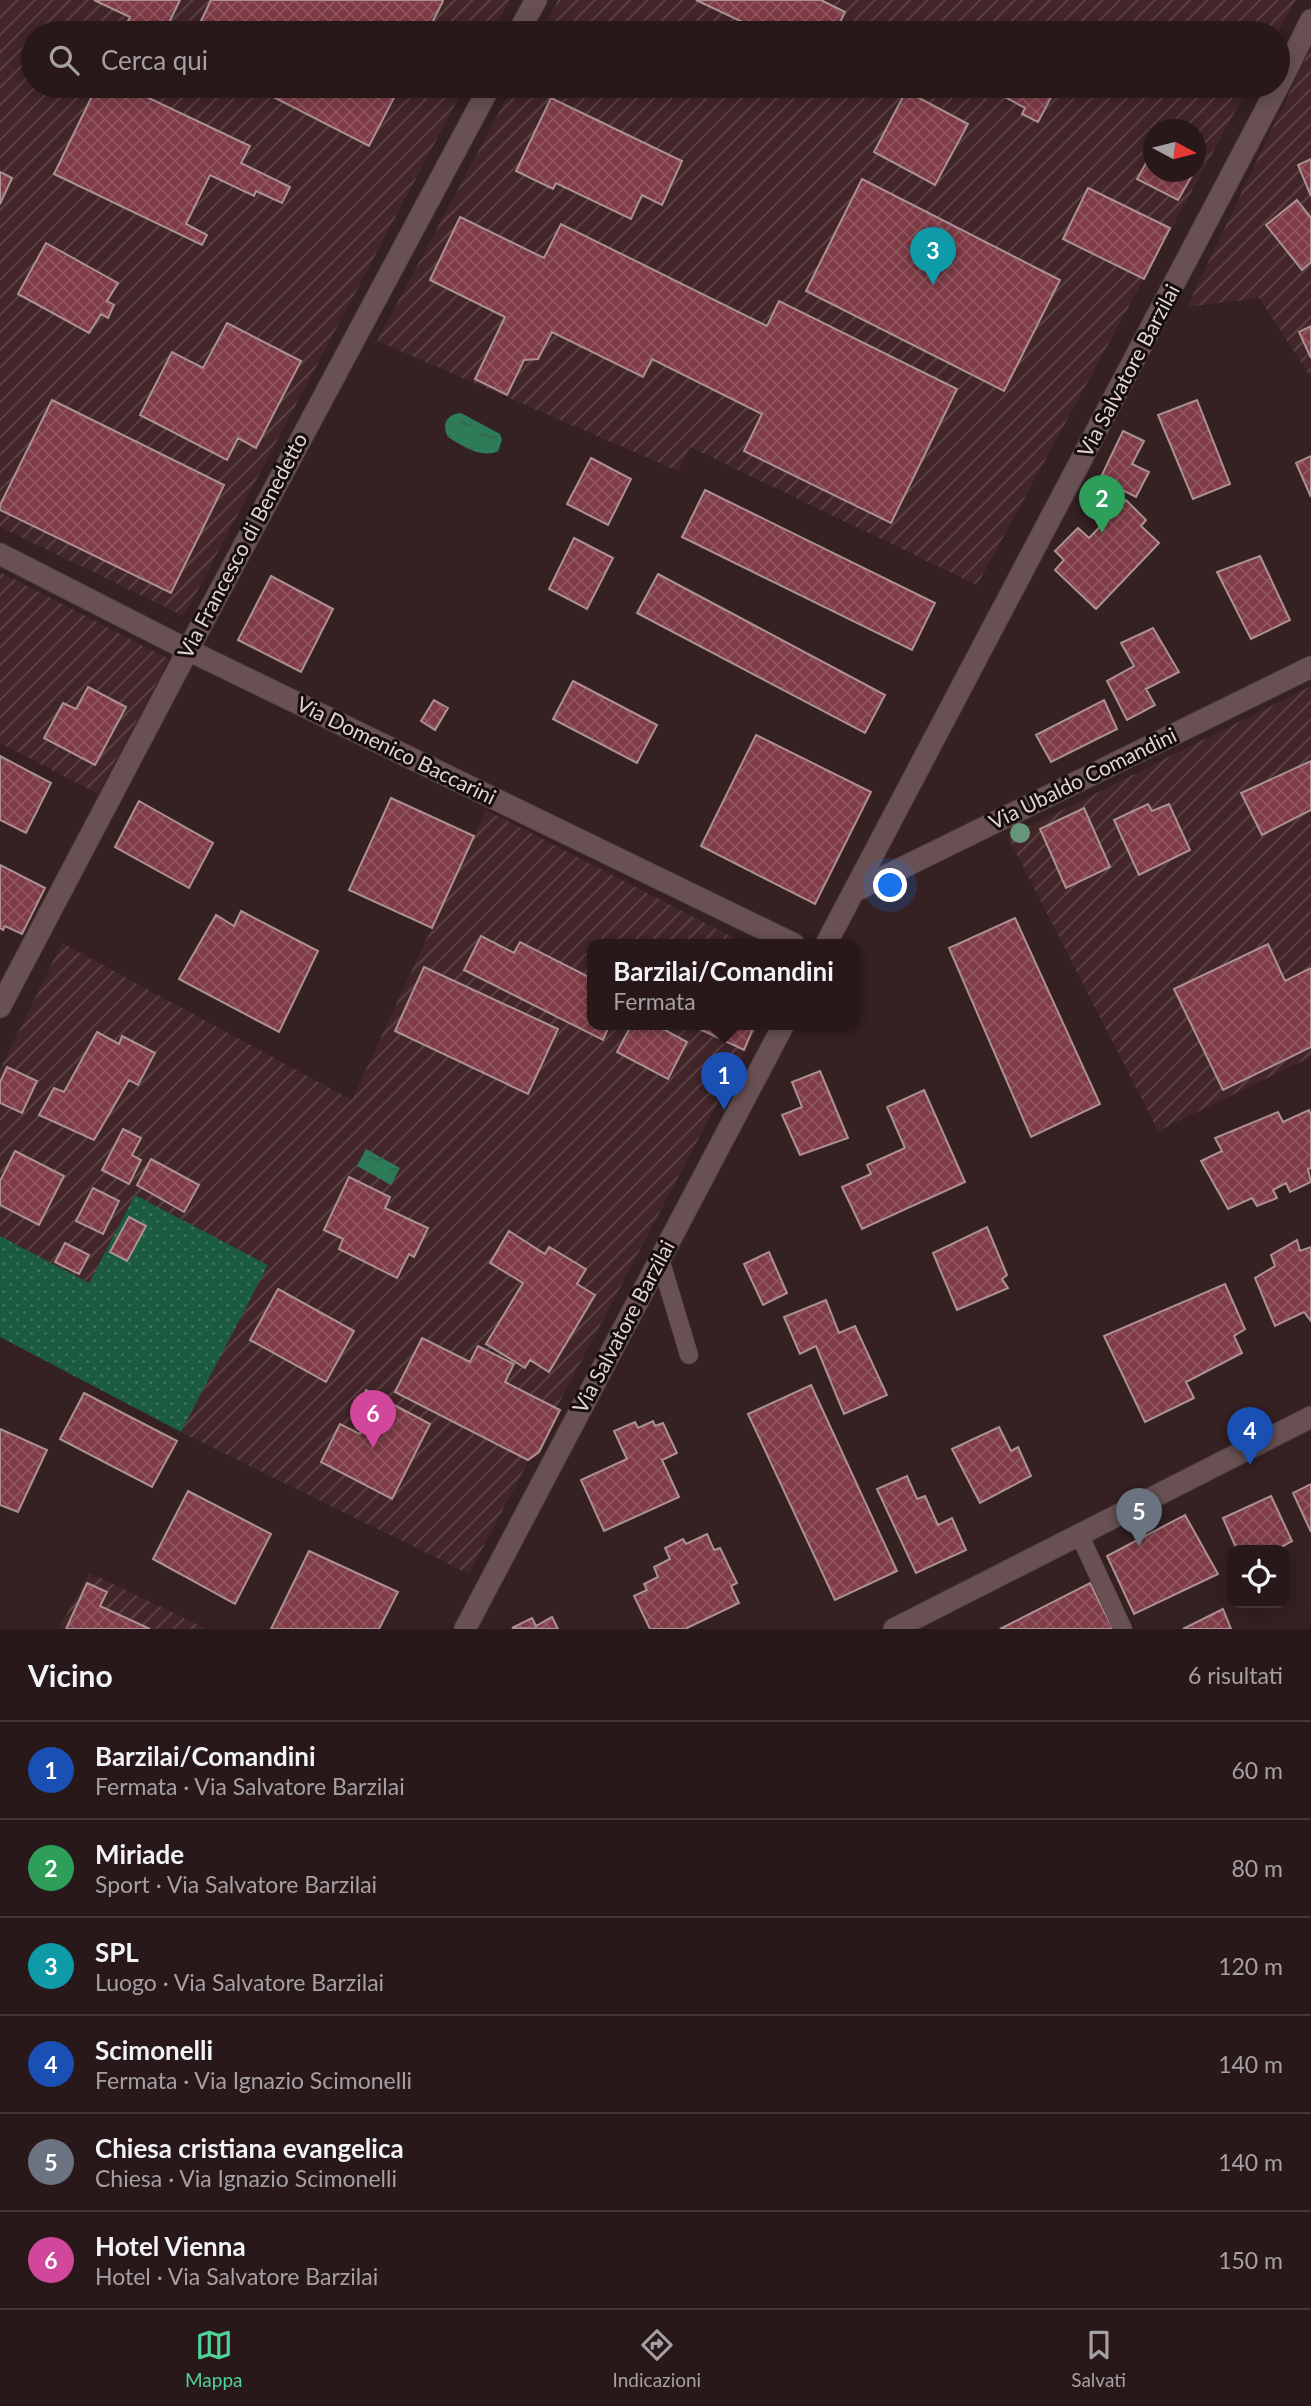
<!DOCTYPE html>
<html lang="it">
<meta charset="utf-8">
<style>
body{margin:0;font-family:Lato,sans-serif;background:#302123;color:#f1f3f6}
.controls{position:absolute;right:21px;bottom:21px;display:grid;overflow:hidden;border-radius:14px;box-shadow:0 4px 18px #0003}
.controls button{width:63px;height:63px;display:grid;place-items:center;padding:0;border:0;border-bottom:2px solid #443739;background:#28181a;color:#f1f3f6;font:35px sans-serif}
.compass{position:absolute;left:1143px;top:119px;width:63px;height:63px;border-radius:50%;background:#28181a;box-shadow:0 4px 18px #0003;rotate:97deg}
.you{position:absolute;left:891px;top:886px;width:24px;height:24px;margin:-18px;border:5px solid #fff;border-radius:50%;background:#1a73e8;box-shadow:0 0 0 10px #1a73e833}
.badge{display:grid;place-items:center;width:46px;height:46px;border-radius:50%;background:#50d398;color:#fff;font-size:23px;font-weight:700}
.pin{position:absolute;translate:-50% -58px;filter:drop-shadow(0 2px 4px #0008)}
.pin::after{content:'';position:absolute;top:37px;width:24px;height:21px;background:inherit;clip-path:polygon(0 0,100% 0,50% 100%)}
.popup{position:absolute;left:587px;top:939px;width:273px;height:91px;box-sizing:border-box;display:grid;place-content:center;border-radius:14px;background:#28181a;filter:drop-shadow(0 2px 5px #0005);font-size:23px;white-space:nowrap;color:#a5a0a2}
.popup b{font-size:26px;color:#f1f3f6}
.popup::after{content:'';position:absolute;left:50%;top:100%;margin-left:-14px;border:14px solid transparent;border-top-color:#28181a}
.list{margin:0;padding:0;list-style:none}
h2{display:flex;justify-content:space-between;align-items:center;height:91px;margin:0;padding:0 28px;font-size:30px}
h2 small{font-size:23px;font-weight:400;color:#a5a0a2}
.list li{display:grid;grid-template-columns:46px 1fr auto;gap:21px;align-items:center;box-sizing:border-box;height:98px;padding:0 28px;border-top:2px solid #443739}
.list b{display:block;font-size:26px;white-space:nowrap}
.list p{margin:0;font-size:23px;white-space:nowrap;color:#a5a0a2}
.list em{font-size:23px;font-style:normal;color:#a5a0a2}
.icon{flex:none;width:38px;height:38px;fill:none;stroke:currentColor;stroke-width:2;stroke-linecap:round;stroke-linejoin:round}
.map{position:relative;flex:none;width:1311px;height:1629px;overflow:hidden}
.search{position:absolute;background:#28181a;box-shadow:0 4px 18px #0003;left:21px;right:21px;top:21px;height:77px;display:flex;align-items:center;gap:18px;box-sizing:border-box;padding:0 24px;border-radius:38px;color:#a5a0a2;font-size:26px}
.sheet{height:679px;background:#28181a}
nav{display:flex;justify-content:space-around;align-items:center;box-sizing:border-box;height:98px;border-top:2px solid #443739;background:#28181a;font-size:19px;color:#a5a0a2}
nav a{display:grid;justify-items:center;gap:4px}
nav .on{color:#50d398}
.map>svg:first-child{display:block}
.industrial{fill:url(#industrial-furrows);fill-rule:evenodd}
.grass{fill:url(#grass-dots);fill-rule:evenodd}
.water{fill:url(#water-ripples)}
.building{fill:url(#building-cross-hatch);stroke:#ac9194;stroke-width:2}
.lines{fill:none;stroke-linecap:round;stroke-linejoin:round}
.lane-casing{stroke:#4f3e40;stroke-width:19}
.street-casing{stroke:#4f3e40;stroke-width:23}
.lane{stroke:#695153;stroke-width:18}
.street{stroke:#695153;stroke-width:21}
.tree{fill:#659679}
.labels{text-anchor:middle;stroke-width:6;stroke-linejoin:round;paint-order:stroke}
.street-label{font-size:21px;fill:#e2d3d4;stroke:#160d0e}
</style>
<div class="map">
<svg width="1311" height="1629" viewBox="0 0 1311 1629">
<defs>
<pattern id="industrial-furrows" width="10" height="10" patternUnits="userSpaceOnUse" patternTransform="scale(1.75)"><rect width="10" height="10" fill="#43262a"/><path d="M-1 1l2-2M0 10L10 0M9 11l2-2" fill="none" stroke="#5e4548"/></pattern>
<pattern id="grass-dots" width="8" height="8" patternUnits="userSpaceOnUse" patternTransform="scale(1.75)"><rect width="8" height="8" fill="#1b5b3f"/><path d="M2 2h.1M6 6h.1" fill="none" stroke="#3c725a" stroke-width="1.8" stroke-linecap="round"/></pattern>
<pattern id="water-ripples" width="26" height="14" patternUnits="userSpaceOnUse" patternTransform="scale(1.75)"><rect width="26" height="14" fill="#2d7b58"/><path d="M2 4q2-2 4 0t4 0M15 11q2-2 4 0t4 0" fill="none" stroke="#37604d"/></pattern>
<pattern id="building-cross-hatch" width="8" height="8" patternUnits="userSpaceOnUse" patternTransform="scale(1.75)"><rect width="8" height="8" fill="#7f3b46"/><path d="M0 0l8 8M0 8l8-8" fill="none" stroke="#915660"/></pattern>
</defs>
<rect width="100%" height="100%" fill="#352022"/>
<path class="industrial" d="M0 0H510L493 33H33V86H465L184 616 0 527Z
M558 0H1296L1277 33H541Z
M1311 47V377L1259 298 1187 307Z
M513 86H1249L977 585 690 447 678 471 377 341ZM1154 130H1196V172H1154Z
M0 572 169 659 98 794 0 743Z
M1311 686V1057L1158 1131 1008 837Z
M486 810 746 944H593V1024H759L469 1574 181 1432 267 1265 135 1195 89 1283 0 1236V1070L62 943 352 1100Z
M90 1573 207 1629H58Z"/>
<path class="grass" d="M135 1195 268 1265 181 1432 0 1337V1236L89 1283ZM129 1217 146 1227 127 1261 110 1252Z"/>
<path class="water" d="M461 413 500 434 502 440 498 451C482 459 462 446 448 437 441 424 447 414 461 413Z
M366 1149 400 1168 391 1185 357 1166Z"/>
<path class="building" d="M94 0H180L164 33H122L130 17Z
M211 0H442L443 1 427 33H221L200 23Z
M696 0H821L845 12 835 33H766Z
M97 86H139L136 92 250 146 241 163 290 187 282 203 256 191 254 196 210 175 186 224 207 235 202 245 54 174Z
M252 86H400L369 146Z
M1008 86H1057L1038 122 1022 114 1025 108 1003 96Z
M906 91 968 124 935 185 874 152Z
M551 98 682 161 662 205 642 195 631 219 556 183 553 189 516 171Z
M1154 149V172H1194L1178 200 1137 179Z
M1311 159V196L1298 165Z
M0 172 12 178 0 204Z
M862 179 1060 280 1004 391 806 291Z
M1088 188 1170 228 1144 279 1063 239Z
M1297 200 1311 218V262L1302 270 1266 225Z
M460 217 544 258 561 224 767 326 779 301 957 389 891 523 744 451 762 414 652 359 643 377 552 332 538 359 524 360 507 395 475 379 505 317 430 280Z
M46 243 118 283 107 301 114 305 108 318 101 314 89 333 18 294Z
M227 323 301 361 256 448 238 438 227 460 140 415 172 352 203 368Z
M1311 326V358L1299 332Z
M52 400 224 485 171 593 0 510V505Z
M1197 400 1230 484 1193 499 1158 415Z
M1123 431 1144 441 1132 464 1149 472 1136 497 1100 479Z
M1311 456V497L1296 463Z
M591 458 631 479 608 525 567 504Z
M705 490 935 603 912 650 682 537Z
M1126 500 1146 520 1141 526 1159 543 1096 609 1055 570 1064 560 1055 551 1078 528 1089 538Z
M574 538 613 558 587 609 549 589Z
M1260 556 1290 620 1251 639 1217 572Z
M658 574 885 695 865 733 637 613Z
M271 576 333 609 301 672 238 640Z
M1153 628 1179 672 1146 689 1155 705 1127 720 1107 681 1134 666 1121 643Z
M573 681 657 725 637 763 553 719Z
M88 687 126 707 95 765 44 738 63 703 76 709Z
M434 700 448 708 435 730 421 721Z
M1104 700 1117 729 1051 762 1036 735Z
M756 735 871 792 815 904 701 846Z
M0 756 51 783 26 833 0 820Z
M1311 761V810L1262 835 1241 793Z
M391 798 474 836 432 928 349 890Z
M139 801 213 843 189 888 115 847Z
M1148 804 1152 811 1169 804 1190 850 1139 875 1114 820Z
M1084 808 1110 867 1066 888 1040 829Z
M0 865 45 888 22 934 5 926 3 930 0 928Z
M241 911 318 951 279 1032 179 979 216 915 234 926Z
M1015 918 1100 1104 1031 1137 949 948Z
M481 936 514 953 520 942 593 979V1024H610L603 1040 464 970Z
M1268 944 1285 981 1311 968V1047L1223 1090 1174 989Z
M424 967 558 1029 528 1094 395 1031Z
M632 1024H654L687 1042 668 1079 617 1052Z
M689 1024H755L744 1050Z
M97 1032 119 1044 122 1036 155 1053 138 1085 129 1080 94 1140 39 1115 54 1088 64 1092Z
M7 1067 37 1081 22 1113 0 1103V1082Z
M820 1071 848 1138 800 1155 782 1115 802 1107 792 1082Z
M924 1090 965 1182 862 1229 842 1187 871 1174 867 1165 905 1148 887 1107Z
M1309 1110 1311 1115V1168L1308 1169 1311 1182 1290 1192 1286 1183 1273 1190 1277 1198 1257 1206 1252 1198 1228 1209 1201 1161 1222 1151 1215 1138 1278 1112 1283 1122Z
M123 1129 141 1138 132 1155 141 1160 129 1184 102 1170Z
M15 1151 64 1176 39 1225 0 1205V1181Z
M151 1159 199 1185 184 1212 137 1185Z
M349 1177 390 1197 385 1208 428 1228 414 1257 409 1254 397 1278 339 1249 343 1239 324 1230Z
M93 1188 119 1201 103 1234 76 1221Z
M129 1217 146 1226 127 1261 110 1252Z
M987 1227 1007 1275 1002 1279 1008 1288 957 1310 933 1253Z
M509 1231 545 1254 549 1247 586 1269 577 1284 595 1295 549 1372 530 1360 525 1368 486 1344 523 1283 490 1263Z
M1297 1240 1300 1251 1311 1247V1321L1304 1312 1275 1326 1255 1278 1275 1266 1271 1255Z
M65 1243 89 1255 79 1274 55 1262Z
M769 1252 787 1293 763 1305 744 1264Z
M1225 1284 1245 1329 1234 1336 1242 1353 1186 1382 1194 1398 1145 1422 1104 1336Z
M278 1289 354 1331 326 1382 250 1340Z
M826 1300 839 1333 855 1326 887 1395 844 1414 816 1346 800 1354 784 1317Z
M422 1338 470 1362 478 1346 514 1364 505 1382 560 1410 539 1452 528 1460 395 1392Z
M811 1385 897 1571 835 1600 748 1414Z
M366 1390 430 1424 392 1499 321 1462 340 1424 360 1434 370 1415 357 1408Z
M84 1393 177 1441 152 1487 60 1439Z
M653 1421 655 1426 663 1423 677 1453 662 1460 679 1497 604 1531 581 1480 627 1459 614 1431 635 1422 638 1428Z
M999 1427 1011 1451 1018 1447 1031 1476 980 1503 952 1449Z
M0 1429 47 1450 18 1512 0 1505Z
M907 1476 917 1499 925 1496 938 1525 952 1518 966 1550 916 1573 877 1489Z
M1311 1484V1532L1293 1493Z
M188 1491 271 1534 235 1604 153 1559Z
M1271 1496 1292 1541 1276 1550H1237L1223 1518Z
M1185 1515 1218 1574 1134 1614 1107 1556Z
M707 1534 714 1550 720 1548 737 1583 731 1586 739 1603 685 1629H650L634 1596 647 1590 644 1584 658 1577 654 1567 670 1559 665 1548 683 1539 686 1544Z
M309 1551 398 1592 379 1629H271Z
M87 1583 107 1592 100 1606 150 1629H66Z
M1090 1583 1113 1629H1000Z
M1223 1609 1231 1629H1183Z
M552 1617 558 1629 512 1628 532 1618 536 1626Z"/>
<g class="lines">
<defs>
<path id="lane" d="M660 1259 689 1355
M1080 1536 1123 1629"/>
<path id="street" d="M518 33 536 0
M0 554 188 650 794 944
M855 891 1311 667
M826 944 1284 75 1311 20
M0 1007 188 650 490 86
M465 1629 784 1024
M894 1629 1311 1417"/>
</defs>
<use href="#lane" class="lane-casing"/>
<use href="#street" class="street-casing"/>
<use href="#lane" class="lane"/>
<use href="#street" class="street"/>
</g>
<circle class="tree" cx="1020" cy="833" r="10"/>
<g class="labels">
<g class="street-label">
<text transform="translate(1129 371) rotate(-62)" y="7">Via Salvatore Barzilai</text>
<text transform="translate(243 546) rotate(-62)" y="7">Via Francesco di Benedetto</text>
<text transform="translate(396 751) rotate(26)" y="7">Via Domenico Baccarini</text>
<text transform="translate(1083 779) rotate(-26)" y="7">Via Ubaldo Comandini</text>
<text transform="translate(624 1327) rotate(-62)" y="7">Via Salvatore Barzilai</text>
</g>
</g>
</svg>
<div class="controls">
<button><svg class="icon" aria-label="locate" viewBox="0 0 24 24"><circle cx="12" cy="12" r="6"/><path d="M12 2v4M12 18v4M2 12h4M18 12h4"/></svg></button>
</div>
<svg class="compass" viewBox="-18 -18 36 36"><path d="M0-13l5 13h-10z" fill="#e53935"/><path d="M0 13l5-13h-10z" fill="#a5a0a2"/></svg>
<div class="you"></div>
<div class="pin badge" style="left:724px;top:1110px;background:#1a4fb4">1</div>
<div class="popup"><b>Barzilai/Comandini</b>Fermata</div>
<div class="pin badge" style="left:1102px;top:533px;background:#2e9e5b">2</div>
<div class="pin badge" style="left:933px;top:285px;background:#0f9aa8">3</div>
<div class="pin badge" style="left:1250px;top:1465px;background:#1a4fb4">4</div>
<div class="pin badge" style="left:1139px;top:1546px;background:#6b7280">5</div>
<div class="pin badge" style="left:373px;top:1448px;background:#d1479c">6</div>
<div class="search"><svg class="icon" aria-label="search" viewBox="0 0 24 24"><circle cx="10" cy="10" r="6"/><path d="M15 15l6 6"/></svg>Cerca qui</div>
</div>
<section class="sheet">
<h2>Vicino<small>6 risultati</small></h2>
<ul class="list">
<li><span class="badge" style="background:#1a4fb4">1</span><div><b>Barzilai/Comandini</b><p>Fermata · Via Salvatore Barzilai</p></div><em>60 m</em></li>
<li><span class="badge" style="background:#2e9e5b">2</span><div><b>Miriade</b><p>Sport · Via Salvatore Barzilai</p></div><em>80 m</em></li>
<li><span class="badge" style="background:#0f9aa8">3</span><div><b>SPL</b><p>Luogo · Via Salvatore Barzilai</p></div><em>120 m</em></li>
<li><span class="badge" style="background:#1a4fb4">4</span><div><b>Scimonelli</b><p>Fermata · Via Ignazio Scimonelli</p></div><em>140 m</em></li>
<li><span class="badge" style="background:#6b7280">5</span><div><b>Chiesa cristiana evangelica</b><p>Chiesa · Via Ignazio Scimonelli</p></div><em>140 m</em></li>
<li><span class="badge" style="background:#d1479c">6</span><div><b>Hotel Vienna</b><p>Hotel · Via Salvatore Barzilai</p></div><em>150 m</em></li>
</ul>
</section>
<nav>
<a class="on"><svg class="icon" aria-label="map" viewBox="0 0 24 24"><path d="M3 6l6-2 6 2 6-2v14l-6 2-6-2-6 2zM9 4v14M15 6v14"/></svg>Mappa</a>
<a><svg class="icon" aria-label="directions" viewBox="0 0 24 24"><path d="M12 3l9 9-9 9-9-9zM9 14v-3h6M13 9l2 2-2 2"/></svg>Indicazioni</a>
<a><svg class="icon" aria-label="saved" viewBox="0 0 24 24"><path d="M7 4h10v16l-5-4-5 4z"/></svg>Salvati</a>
</nav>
